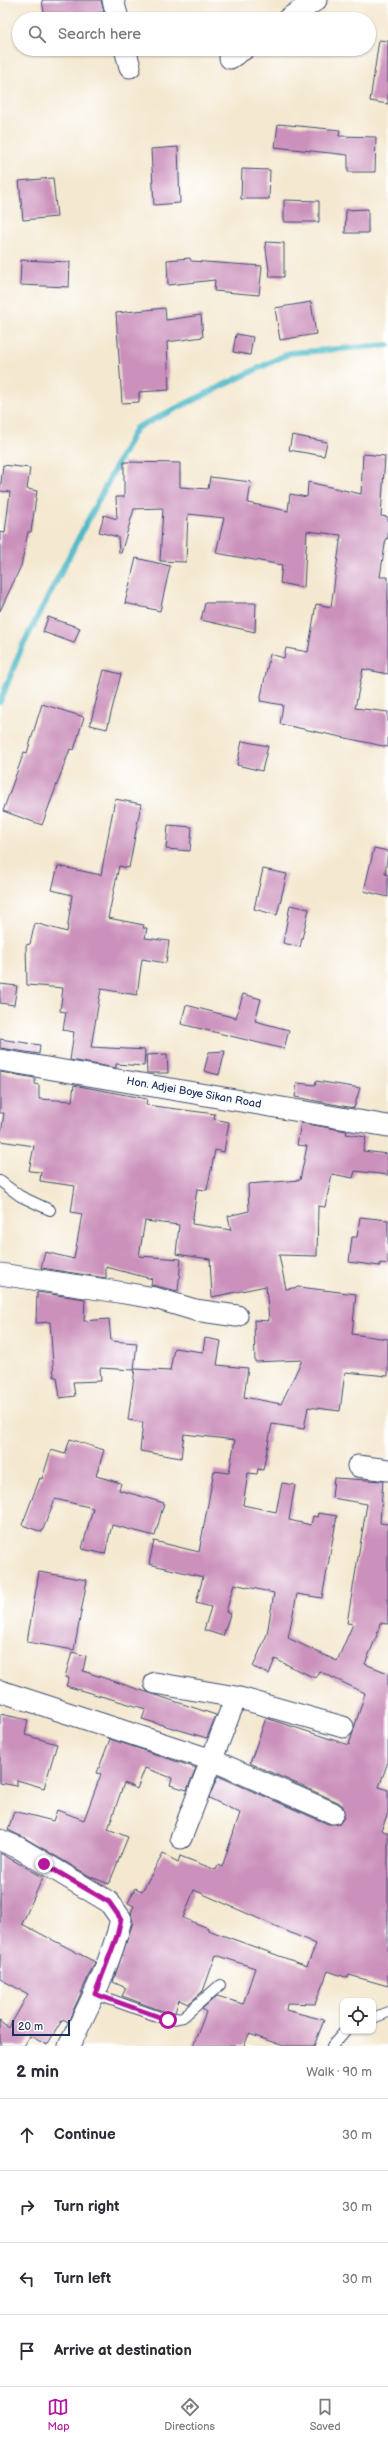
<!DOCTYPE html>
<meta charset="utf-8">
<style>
body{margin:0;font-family:"Balsamiq Sans",sans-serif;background:#f7f7f7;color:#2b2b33}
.controls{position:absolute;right:12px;bottom:12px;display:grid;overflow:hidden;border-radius:8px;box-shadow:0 1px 3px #0004}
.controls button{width:36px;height:36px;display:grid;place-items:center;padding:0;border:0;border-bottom:1px solid #e1e1e2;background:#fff;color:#2b2b33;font:20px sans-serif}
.scale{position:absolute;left:12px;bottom:10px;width:58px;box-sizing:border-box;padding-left:4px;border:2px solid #1b2f5e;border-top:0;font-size:11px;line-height:14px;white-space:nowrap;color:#1b2f5e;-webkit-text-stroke:3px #fff;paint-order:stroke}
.stop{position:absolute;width:12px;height:12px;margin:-9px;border:3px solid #b5179e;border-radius:50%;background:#fff}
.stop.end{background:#b5179e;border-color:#fff;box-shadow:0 1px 4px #0008}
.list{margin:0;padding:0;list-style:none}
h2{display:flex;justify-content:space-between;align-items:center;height:52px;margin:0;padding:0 16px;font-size:17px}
h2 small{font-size:13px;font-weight:400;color:#7c7c81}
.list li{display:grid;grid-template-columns:26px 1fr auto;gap:12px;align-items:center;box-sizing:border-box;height:72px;padding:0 16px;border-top:1px solid #e1e1e2}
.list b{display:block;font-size:15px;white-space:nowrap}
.list em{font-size:13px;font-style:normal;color:#7c7c81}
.icon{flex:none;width:22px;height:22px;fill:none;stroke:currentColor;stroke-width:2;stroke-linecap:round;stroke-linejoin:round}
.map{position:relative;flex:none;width:388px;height:2046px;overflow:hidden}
.search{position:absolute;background:#fff;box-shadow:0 1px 3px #0004;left:12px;right:12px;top:12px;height:44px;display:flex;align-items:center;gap:10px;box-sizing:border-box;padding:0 14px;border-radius:22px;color:#7c7c81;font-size:15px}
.sheet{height:340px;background:#fff}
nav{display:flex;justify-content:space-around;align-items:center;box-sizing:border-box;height:56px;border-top:1px solid #e1e1e2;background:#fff;font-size:11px;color:#7c7c81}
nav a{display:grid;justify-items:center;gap:2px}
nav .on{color:#b5179e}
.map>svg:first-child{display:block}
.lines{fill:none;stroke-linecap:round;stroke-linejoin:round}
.stream{stroke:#4db9c9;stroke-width:6}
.building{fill:#cb90bb;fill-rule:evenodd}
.lane-casing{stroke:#3c4b6f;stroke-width:12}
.street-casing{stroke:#3c4b6f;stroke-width:23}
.lane{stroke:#fff;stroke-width:10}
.street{stroke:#fff;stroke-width:21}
.route{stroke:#b5179e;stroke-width:5}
.labels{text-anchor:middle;stroke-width:3;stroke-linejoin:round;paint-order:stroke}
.street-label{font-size:11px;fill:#1b2f5e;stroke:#fff}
</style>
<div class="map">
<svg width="388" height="2046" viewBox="0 0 388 2046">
<rect width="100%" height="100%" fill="#fff"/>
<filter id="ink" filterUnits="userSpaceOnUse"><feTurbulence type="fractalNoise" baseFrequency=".025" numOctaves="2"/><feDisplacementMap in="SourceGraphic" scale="8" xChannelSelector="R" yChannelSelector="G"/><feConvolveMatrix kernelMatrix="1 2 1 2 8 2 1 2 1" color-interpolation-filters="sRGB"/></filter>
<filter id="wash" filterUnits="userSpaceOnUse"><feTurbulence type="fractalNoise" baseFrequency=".012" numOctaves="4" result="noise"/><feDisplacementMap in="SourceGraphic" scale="16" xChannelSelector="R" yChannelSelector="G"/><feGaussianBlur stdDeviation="0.9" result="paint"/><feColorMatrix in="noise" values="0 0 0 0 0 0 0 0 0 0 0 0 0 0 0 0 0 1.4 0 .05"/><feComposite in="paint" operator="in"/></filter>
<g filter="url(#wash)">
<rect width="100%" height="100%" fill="#f4e8d0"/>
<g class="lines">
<path class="stream" d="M0 702 21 649 136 428 290 353 388 345"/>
</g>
<g id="blocks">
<path class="building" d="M42 0H101L104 12 63 19H45Z
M379 40 388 41V104L370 101Z
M278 124 340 130 339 136 376 137 375 172H348V155L275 147Z
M178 147 180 203 154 205 151 149Z
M242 169 270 170 269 199H241Z
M53 178 57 217 23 220 19 181Z
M284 200 319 201V222H284Z
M368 209V233H345L346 210Z
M265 242 284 243V277H270Z
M190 258 191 261 262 266 259 295 214 291 215 280 168 285 167 260Z
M21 260 70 262 69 287 20 285Z
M311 302 316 334 280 340 275 308Z
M165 308 166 320 201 315 203 337 167 342 169 390 139 392V402L122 403 116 313Z
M236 334 253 337 250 355 233 352Z
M292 435 327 442 324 456 289 450Z
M363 454 385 456 381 516 388 517V539L386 538 380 577H388V674L363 669 355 708 388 712V747L280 724 283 705 260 701 270 654 284 658 286 648 308 652 316 604 331 607 341 535 307 531 304 588 280 583 282 565 216 553 224 518 188 514 186 562 160 561 163 508 134 509 121 553H119L118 537 99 532 104 515 117 519 116 497H124V462L180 463V487L208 489 210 477 251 482 248 503 288 511 290 494 307 497 308 482 361 494Z
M3 465 30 468 27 489 37 491 31 532H28L21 566 0 611V532L5 533 10 492 0 491Z
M136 558 170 566 160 611 125 603Z
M205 603H256L255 632 201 620Z
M48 617 80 628 74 643 43 632Z
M104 670 121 674 107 729 90 725Z
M42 704 84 717 74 750 70 749 42 825 3 811 24 752 27 753Z
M242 741 268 746 262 771 237 765Z
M115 799 141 804 129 868 119 866 108 918 144 925 143 928H147L145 938 169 941 166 963 142 959 137 995 101 989 91 1047 145 1050 144 1066 116 1064V1068L70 1060 74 1032 63 1030 66 1012 60 1011 63 988 27 985 26 945 30 944 35 923 67 932 72 895 52 890 58 866 101 875Z
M168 825 192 827 190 851 166 849Z
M374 848 388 851 385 874 388 875V897L364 891Z
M263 869 287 874 277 915 254 909Z
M290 905 309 909 300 947 283 943Z
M0 984 17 986 14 1005 0 1003Z
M243 994 261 999 255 1021 289 1030 284 1049 181 1024 186 1005 236 1018Z
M0 1039 40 1045 39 1054 0 1048Z
M225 1051 219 1075 204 1071 209 1052Z
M167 1054 168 1073H147L146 1055Z
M0 1072 35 1078V1084L39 1085V1099L72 1101 74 1085 147 1099 146 1105 215 1114 214 1119 229 1122 224 1152 215 1150 207 1190 197 1189 192 1224 231 1230 228 1216 249 1211 248 1184 300 1180 307 1146 297 1145 301 1123 347 1131 346 1134 366 1137 363 1151 388 1154V1175L355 1171 353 1178 332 1174 325 1207 318 1206 317 1256 279 1255 286 1289 299 1287 356 1294 352 1334 388 1339V1376L345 1372 340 1411 308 1407 304 1429 272 1424 263 1470 258 1469 257 1474 248 1473 243 1505 276 1512 282 1483 295 1485 289 1520 311 1525 313 1516 317 1517 318 1513 337 1516 322 1598 297 1594 288 1638 337 1661 353 1624 347 1623 367 1504 332 1498 334 1478 383 1481 380 1523 388 1524V1624L380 1623 377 1635 365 1664 388 1673V1762L379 1787 388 1790V1813L381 1830 388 1833V1986L349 1975 348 1978 328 1971 315 2004 287 2003 286 2010 324 2020 314 2046H284L249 2034 244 2046H193L206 2012 202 2009 217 1996 243 2004 255 1968 216 1955 203 1991 188 2004 179 2000 175 2012 168 2013 122 1996 126 1988 113 1982 133 1922 131 1912 134 1906 128 1903 135 1888 142 1891 163 1854 178 1862 180 1856 216 1870 218 1865 222 1867 240 1813 209 1798 218 1776 328 1824 340 1823 344 1817 343 1806 338 1802 250 1763 266 1718 349 1745 365 1693 319 1671 315 1678 275 1659 269 1674 253 1667 267 1634 274 1593 234 1584 226 1612 230 1614 223 1636 204 1630 211 1607 196 1603 203 1577 149 1564 154 1541 199 1552 214 1471 229 1473 235 1440 184 1434 181 1458 140 1451 143 1422 128 1420 135 1369 170 1371 174 1348 203 1352 205 1338 221 1341 217 1365 248 1368 244 1397 281 1404 302 1360 255 1362 254 1320 269 1321 266 1286 212 1297 210 1259 176 1254 179 1225 145 1221 139 1256 181 1259 178 1291 151 1285 152 1279 106 1267V1278L41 1268 45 1252 74 1259 82 1214 71 1212 75 1186 40 1181 41 1172 29 1171 34 1146 0 1141 4 1113H0ZM194 1890 316 1944 307 1966 208 1930V1928L183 1918Z
M316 1081 360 1088 354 1108 295 1097 297 1083 315 1085Z
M360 1217 388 1220V1264L380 1263V1266L349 1262 352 1237H357Z
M37 1292 85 1299 84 1321 109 1319 111 1341 137 1343 134 1370 100 1368 101 1381 73 1382 75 1396 60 1398 57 1377H54L50 1322 36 1323Z
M70 1439 104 1450 96 1476 121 1483 119 1490 164 1503 155 1536 112 1525 105 1554 82 1549 93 1508 55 1499 42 1532 22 1525 40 1478 42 1479 51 1450 65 1454Z
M39 1572 87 1580 74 1650 27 1642Z
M72 1652 86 1656 83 1671 216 1715 207 1738 142 1719 146 1709 66 1686 69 1678 65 1677Z
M0 1714 28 1720 25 1735 57 1744 44 1788 17 1780V1786L0 1783Z
M110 1739 196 1768 187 1790 170 1785 172 1778 145 1768 137 1789 124 1783 108 1829 128 1837 109 1884 91 1877 25 1838 8 1830 14 1811 53 1821 57 1810 84 1820 101 1774 97 1773Z
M0 1853 43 1877 22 1924 95 1962 68 2022 63 2019 47 2045 30 2036 24 2046H0V2021L9 2028 28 1994 0 1979Z"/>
</g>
</g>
<g filter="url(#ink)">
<use href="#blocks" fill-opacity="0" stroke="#3c4b6f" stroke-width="1"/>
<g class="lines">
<defs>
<path id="lane" d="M0 1181 20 1196 50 1210
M95 1994 168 2020 183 2017 220 1985
M373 2018 388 2012
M332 2046 345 2031"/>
<path id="street" d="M113 0 118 19
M288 19 316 0
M125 49 130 67
M230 58 244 49
M0 1060 388 1126
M0 1274 106 1290 155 1298 195 1310 237 1316
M358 1466 388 1470
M155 1683 236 1697 343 1727
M0 1691 212 1760 333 1813
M181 1838 236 1697
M0 1840 19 1848 109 1902 121 1919C111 1964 89 2005 69 2046"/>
</defs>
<use href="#lane" class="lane-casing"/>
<use href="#street" class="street-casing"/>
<use href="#lane" class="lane"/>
<use href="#street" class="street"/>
</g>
</g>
<g class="lines" filter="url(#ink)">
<path class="route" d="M44 1864 109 1902 121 1919 117 1936 95 1994 168 2020"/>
</g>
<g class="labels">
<g class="street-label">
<text transform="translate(194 1092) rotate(10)" y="4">Hon. Adjei Boye Sikan Road</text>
</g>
</g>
</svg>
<div class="controls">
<button><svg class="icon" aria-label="locate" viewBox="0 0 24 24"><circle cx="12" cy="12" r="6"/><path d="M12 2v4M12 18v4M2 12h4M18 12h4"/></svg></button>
</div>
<div class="scale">20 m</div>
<div class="stop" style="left:168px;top:2020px"></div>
<div class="stop end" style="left:44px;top:1864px"></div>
<div class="search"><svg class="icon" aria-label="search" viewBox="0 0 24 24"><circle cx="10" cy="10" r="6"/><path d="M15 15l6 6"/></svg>Search here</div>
</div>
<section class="sheet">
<h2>2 min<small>Walk · 90 m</small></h2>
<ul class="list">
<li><svg class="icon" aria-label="ahead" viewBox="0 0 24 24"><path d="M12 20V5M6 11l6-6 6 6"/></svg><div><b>Continue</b></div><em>30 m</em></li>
<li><svg class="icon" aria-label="right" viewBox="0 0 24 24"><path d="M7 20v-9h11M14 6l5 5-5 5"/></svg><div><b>Turn right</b></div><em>30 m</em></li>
<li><svg class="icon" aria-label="left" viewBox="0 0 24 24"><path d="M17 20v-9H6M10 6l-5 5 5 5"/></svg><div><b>Turn left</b></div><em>30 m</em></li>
<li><svg class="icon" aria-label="arrive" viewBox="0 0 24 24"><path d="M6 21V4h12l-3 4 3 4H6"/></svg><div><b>Arrive at destination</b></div></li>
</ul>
</section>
<nav>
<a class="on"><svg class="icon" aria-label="map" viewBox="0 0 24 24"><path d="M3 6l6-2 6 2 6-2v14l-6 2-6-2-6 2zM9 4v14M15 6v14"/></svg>Map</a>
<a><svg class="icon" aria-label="directions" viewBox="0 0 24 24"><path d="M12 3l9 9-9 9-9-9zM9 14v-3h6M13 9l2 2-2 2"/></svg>Directions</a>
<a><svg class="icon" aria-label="saved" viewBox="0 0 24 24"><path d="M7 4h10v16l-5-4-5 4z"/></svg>Saved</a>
</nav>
